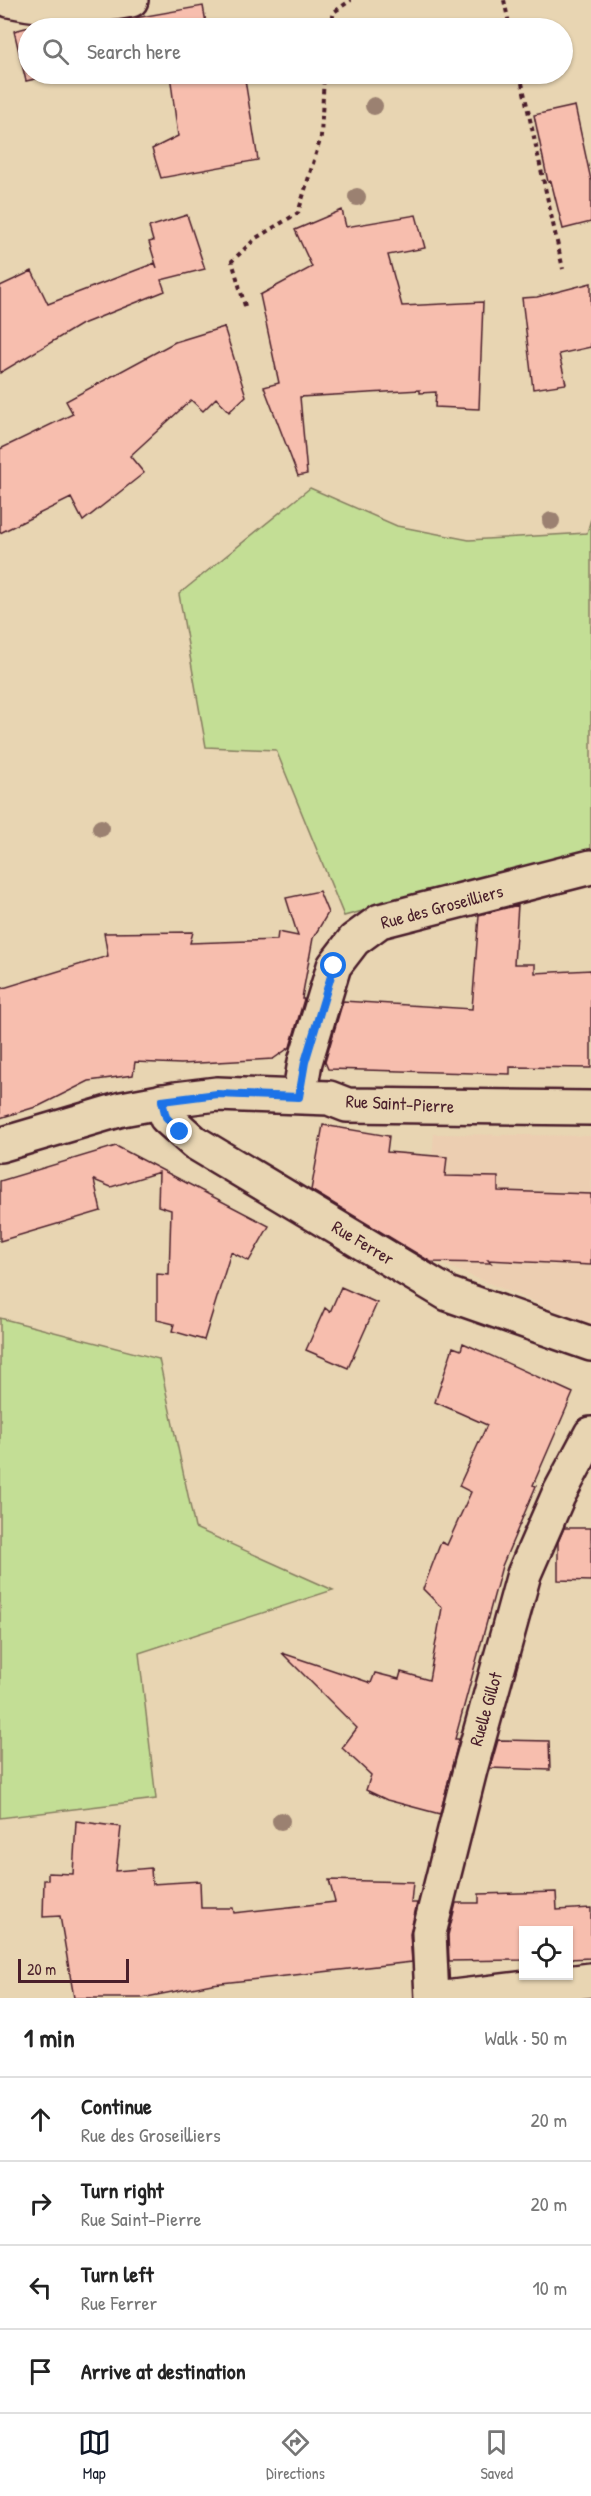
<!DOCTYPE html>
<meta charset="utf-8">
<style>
body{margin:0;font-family:"Patrick Hand",sans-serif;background:#f2f2f2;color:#222}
.controls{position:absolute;right:18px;bottom:18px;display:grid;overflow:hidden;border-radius:0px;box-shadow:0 2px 4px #0004}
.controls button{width:54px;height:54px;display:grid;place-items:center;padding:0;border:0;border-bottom:2px solid #e0e0e0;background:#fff;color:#222;font:30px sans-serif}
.scale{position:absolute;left:18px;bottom:15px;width:111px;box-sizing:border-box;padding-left:6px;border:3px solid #4a1f2b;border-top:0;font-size:16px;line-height:21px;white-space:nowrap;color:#4a1f2b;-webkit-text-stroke:4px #e8d5b2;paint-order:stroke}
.stop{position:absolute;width:18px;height:18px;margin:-14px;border:4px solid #1a73e8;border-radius:50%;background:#fff}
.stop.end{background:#1a73e8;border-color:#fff;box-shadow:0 2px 6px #0008}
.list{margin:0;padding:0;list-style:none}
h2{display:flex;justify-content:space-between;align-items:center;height:78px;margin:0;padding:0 24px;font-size:26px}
h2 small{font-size:20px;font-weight:400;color:#767676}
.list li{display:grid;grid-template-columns:39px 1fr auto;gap:18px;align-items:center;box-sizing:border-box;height:84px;padding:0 24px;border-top:2px solid #e0e0e0}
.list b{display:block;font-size:22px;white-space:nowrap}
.list p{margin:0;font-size:20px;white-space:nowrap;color:#767676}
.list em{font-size:20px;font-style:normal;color:#767676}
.icon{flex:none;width:33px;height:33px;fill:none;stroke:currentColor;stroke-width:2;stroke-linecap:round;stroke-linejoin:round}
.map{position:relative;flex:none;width:591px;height:1998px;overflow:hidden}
.search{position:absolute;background:#fff;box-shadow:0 2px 4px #0004;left:18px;right:18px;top:18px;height:66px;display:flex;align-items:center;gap:15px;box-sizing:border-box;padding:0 21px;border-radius:33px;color:#767676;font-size:22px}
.sheet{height:414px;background:#fff}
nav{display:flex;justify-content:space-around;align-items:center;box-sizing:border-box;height:84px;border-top:2px solid #e0e0e0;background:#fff;font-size:16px;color:#767676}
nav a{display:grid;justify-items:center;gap:3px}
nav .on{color:#111827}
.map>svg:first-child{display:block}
.built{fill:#ecceb1}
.green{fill:#c3de95;stroke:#867e60;stroke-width:1.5}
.building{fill:#f7beae;stroke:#4a1f2b;stroke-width:1.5}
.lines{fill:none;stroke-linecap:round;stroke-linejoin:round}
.minor-casing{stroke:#4a1f2b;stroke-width:38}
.path{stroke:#4a1f2b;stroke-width:4;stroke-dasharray:4.5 4.5;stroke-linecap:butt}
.minor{stroke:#e8d5b2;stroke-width:33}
.tree{fill:#9b8171}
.route{stroke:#1a73e8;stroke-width:8}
.labels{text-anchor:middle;stroke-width:5;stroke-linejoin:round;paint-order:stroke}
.street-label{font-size:18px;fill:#4a1f2b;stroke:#e8d5b2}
</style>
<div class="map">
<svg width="591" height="1998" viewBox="0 0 591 1998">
<rect width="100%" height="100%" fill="#e8d5b2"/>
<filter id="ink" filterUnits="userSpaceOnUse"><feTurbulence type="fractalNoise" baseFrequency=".0167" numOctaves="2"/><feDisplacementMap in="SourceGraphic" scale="12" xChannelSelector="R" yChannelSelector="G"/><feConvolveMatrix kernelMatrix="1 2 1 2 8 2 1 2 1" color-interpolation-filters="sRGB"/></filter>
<g filter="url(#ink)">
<path class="built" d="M434 1134 591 1136V1325L435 1261 427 1222Z"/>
<path class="green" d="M310 488 397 526 469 540 587 533 591 519V849L344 916 276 750 206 747 179 594Z
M0 1318 159 1359 195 1528 333 1590 139 1653 156 1799 0 1818Z"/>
<path class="building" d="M203 6 207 28H28V74H57L26 81 14 31 40 24 70 26 101 24Z
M170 74H244L258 160 161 178 152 149 178 136Z
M575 106 591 180V222L563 229 551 181 548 182 534 115Z
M342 210 346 227 416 215 425 248 388 255 402 306 483 302 479 409 435 407 436 392 420 393V390L300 397 307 474 298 476 264 387 279 383 260 295 312 267 295 230Z
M187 215 205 269 161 280 165 291 80 325 0 373V286L32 271 48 304 155 263 157 268 149 242 153 241 149 227Z
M591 283V347L559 354 566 384 533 389 522 298 537 297Z
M224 327 246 396 229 412 216 398 203 411 191 400 130 456 144 473 83 521 71 498 0 533V449L73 414 66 401 175 342Z
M319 891 328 913 313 938 303 992 302 999H304L290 1047 273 1059 181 1064 135 1062 133 1075 89 1081 39 1106 0 1118V989L108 956 104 933 193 932 190 943 277 940 278 932 298 936 286 898Z
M518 905 514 964H535V973L591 970V1068L510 1067V1074L328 1069 325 1062 343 1001 472 1009 479 915Z
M323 1125 389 1136 387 1152 447 1157 445 1176 498 1177V1191L591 1194V1265L488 1260 491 1263 431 1262 311 1190Z
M116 1146 269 1226 249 1261 231 1252 204 1340 172 1331 174 1324 157 1320V1274L169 1275 171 1210 158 1206 159 1172 111 1187 94 1180 101 1211 0 1241V1181Z
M341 1287 377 1303 348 1368 306 1350 325 1308 330 1312Z
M463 1343 573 1393 533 1485 536 1486 502 1566 455 1739H459L440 1814 387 1800 366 1790 371 1775 342 1748 357 1728 282 1653 371 1683 375 1673 399 1679 401 1672 429 1680 442 1608 423 1589 441 1542 447 1545 471 1492 459 1486 487 1425 435 1402 453 1347 461 1350Z
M564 1528H591V1581L558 1580V1542Z
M498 1740 549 1741 550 1770 490 1768Z
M76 1821 121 1827 116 1871 151 1868 152 1884 200 1881 201 1908H233L234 1913 335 1902 329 1880 413 1882 411 1903H417L410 1934 412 1962 212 1984 142 1998H74L60 1916 43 1917 44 1880H48V1873L73 1874Z
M556 1892 557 1910 591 1908V1958L568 1959V1930H524V1960L449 1961 448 1935 456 1903H479V1894Z"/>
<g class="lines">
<defs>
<path id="minor" d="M9 0C56 10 84 9 131 0
M299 1097 305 1062 334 966 354 940 380 921 591 867
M162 1101 166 1117 194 1142 448 1294 591 1344
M0 1145 122 1109 176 1099 217 1094 329 1098 347 1105 591 1108
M432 1998 429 1933 471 1766 524 1574 558 1496 591 1434
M445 1998 591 1980"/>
</defs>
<use href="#minor" class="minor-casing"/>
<path class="path" d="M504 0 510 28
M330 28 334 12 351 0
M520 74 563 269
M245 306 232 261 256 238 298 213 321 137 324 74"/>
<use href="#minor" class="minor"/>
</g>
<g class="tree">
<circle cx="374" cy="106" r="9"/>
<circle cx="357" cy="197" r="9"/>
<circle cx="551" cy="521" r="9"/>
<circle cx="101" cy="828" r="9"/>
<circle cx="281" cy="1821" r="9"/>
</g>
</g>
<g class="lines" filter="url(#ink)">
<path class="route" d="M180 1132 166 1117 162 1101 217 1094 299 1097 305 1062 334 966"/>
</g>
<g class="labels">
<g class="street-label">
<text transform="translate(442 907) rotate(-15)" y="6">Rue des Groseilliers</text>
<text transform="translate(400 1104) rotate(3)" y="6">Rue Saint-Pierre</text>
<text transform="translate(363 1243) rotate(31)" y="6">Rue Ferrer</text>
<text transform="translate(486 1709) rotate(-74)" y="6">Ruelle Gillot</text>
</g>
</g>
</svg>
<div class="controls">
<button><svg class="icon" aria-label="locate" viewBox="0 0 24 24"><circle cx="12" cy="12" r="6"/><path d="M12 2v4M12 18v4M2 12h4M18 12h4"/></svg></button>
</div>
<div class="scale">20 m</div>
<div class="stop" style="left:334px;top:966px"></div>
<div class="stop end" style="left:180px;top:1132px"></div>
<div class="search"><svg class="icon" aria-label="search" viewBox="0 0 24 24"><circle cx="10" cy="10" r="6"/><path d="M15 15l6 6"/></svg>Search here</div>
</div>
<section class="sheet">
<h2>1 min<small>Walk · 50 m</small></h2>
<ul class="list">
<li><svg class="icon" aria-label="ahead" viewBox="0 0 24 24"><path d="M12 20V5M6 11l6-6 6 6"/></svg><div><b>Continue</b><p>Rue des Groseilliers</p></div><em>20 m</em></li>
<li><svg class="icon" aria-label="right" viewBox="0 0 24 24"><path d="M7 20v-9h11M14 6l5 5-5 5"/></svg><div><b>Turn right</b><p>Rue Saint-Pierre</p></div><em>20 m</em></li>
<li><svg class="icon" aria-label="left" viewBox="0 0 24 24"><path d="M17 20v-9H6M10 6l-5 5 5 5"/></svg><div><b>Turn left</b><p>Rue Ferrer</p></div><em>10 m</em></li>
<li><svg class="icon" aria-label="arrive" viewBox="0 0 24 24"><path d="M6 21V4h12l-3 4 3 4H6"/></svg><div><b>Arrive at destination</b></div></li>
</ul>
</section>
<nav>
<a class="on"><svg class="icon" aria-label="map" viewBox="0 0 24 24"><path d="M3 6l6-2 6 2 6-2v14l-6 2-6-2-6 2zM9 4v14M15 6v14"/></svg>Map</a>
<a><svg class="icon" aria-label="directions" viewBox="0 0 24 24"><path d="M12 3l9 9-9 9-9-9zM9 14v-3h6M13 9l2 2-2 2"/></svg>Directions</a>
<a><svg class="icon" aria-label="saved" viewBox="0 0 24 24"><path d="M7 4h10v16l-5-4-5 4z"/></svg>Saved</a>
</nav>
